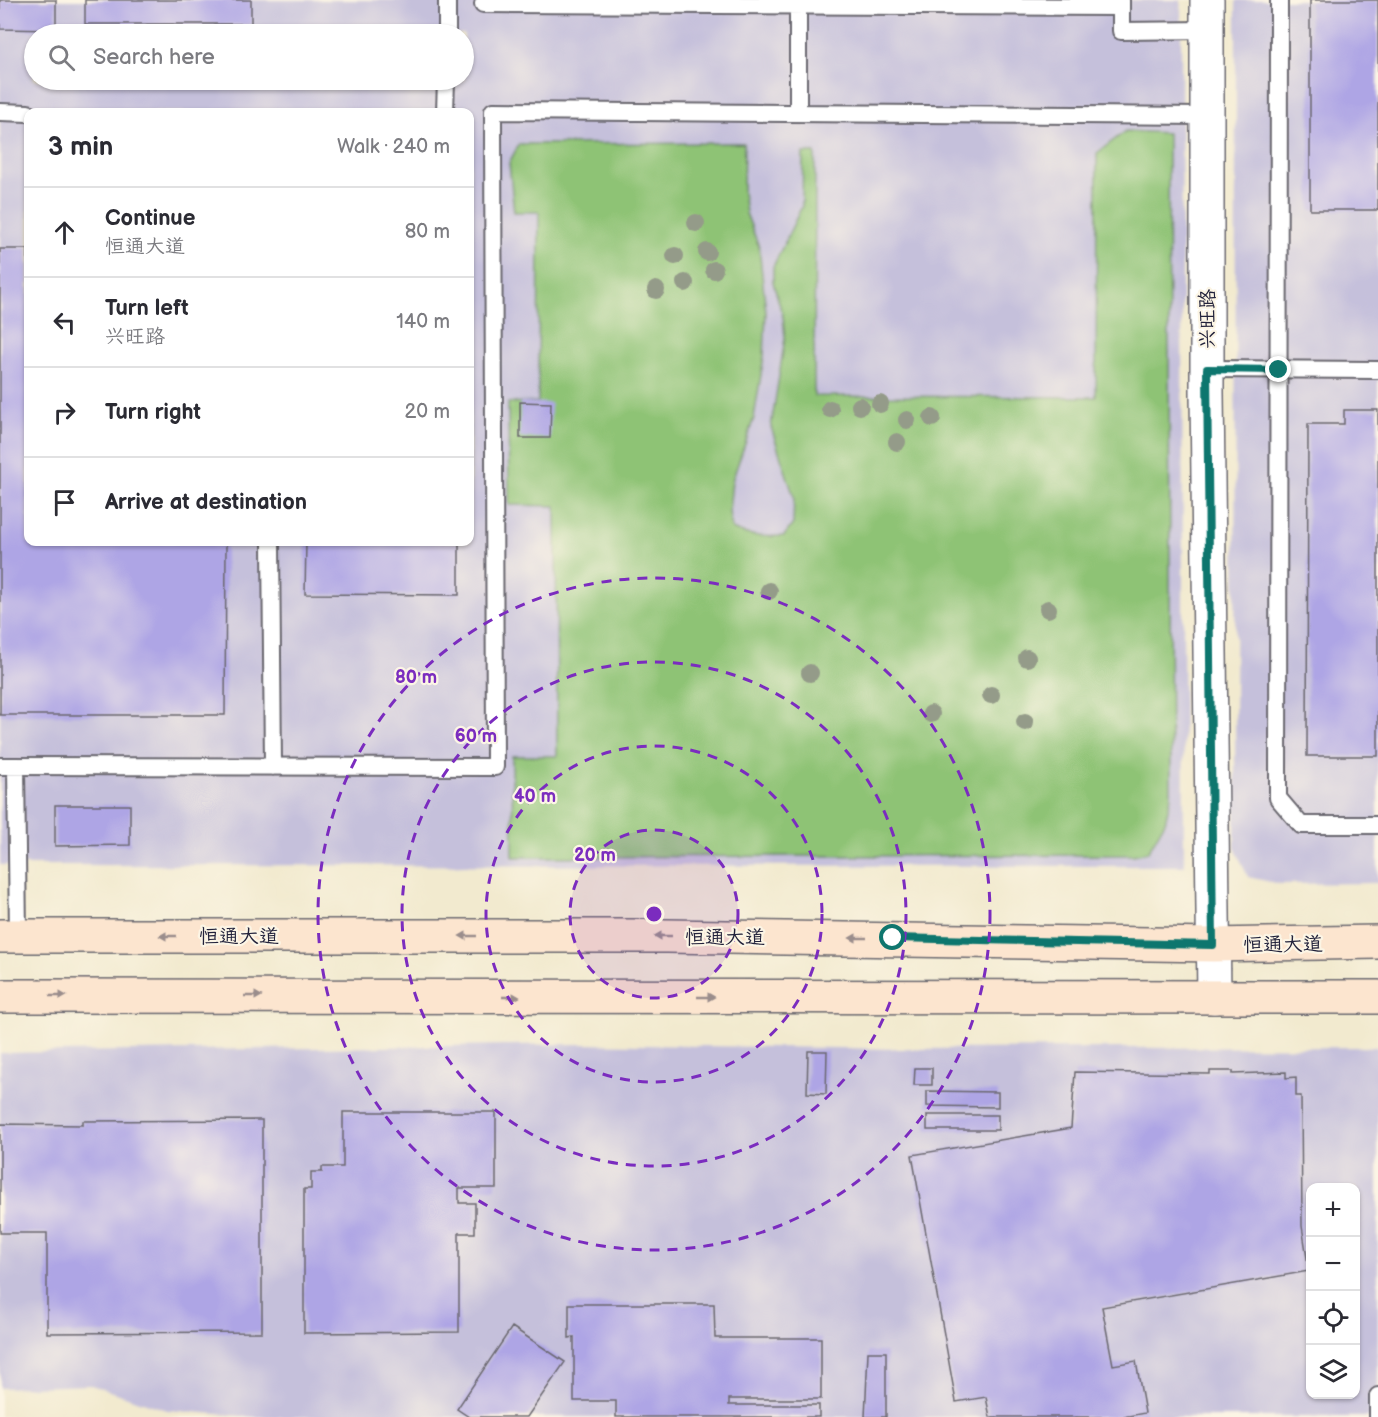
<!DOCTYPE html>
<meta charset="utf-8">
<style>
body{margin:0;font-family:"Balsamiq Sans","LXGW WenKai TC",sans-serif;background:#f7f7f7;color:#2b2b33}
.controls{position:absolute;right:18px;bottom:18px;display:grid;overflow:hidden;border-radius:12px;box-shadow:0 2px 4px #0004}
.controls button{width:54px;height:54px;display:grid;place-items:center;padding:0;border:0;border-bottom:2px solid #e1e1e2;background:#fff;color:#2b2b33;font:30px sans-serif}
.stop{position:absolute;width:18px;height:18px;margin:-14px;border:4px solid #0f766e;border-radius:50%;background:#fff}
.stop.end{background:#0f766e;border-color:#fff;box-shadow:0 2px 6px #0008}
.list{margin:0;padding:0;list-style:none}
h2{display:flex;justify-content:space-between;align-items:center;height:78px;margin:0;padding:0 24px;font-size:26px}
h2 small{font-size:20px;font-weight:400;color:#7c7c81}
.list li{display:grid;grid-template-columns:39px 1fr auto;gap:18px;align-items:center;box-sizing:border-box;height:90px;padding:0 24px;border-top:2px solid #e1e1e2}
.list b{display:block;font-size:22px;white-space:nowrap}
.list p{margin:0;font-size:20px;white-space:nowrap;color:#7c7c81}
.list em{font-size:20px;font-style:normal;color:#7c7c81}
.icon{flex:none;width:33px;height:33px;fill:none;stroke:currentColor;stroke-width:2;stroke-linecap:round;stroke-linejoin:round}
.map{position:relative;flex:none;width:1378px;height:1417px;overflow:hidden}
.search{position:absolute;background:#fff;box-shadow:0 2px 4px #0004;left:24px;top:24px;width:450px;height:66px;display:flex;align-items:center;gap:15px;box-sizing:border-box;padding:0 21px;border-radius:33px;color:#7c7c81;font-size:22px}
.panel{position:absolute;background:#fff;box-shadow:0 2px 4px #0004;left:24px;top:108px;width:450px;height:438px;border-radius:12px}
.map>svg:first-child{display:block}
.industrial{fill:#c5c0db;fill-rule:evenodd}
.green{fill:#8ec375;stroke:#587258;stroke-width:1.5}
.building{fill:#aea5e5}
.lines{fill:none;stroke-linecap:round;stroke-linejoin:round}
.lane-casing{stroke:#6b686f;stroke-width:20}
.street-casing{stroke:#6b686f;stroke-width:36}
.secondary-casing{stroke:#6b686f;stroke-width:36}
.lane{stroke:#fff;stroke-width:16}
.street{stroke:#fff;stroke-width:33}
.secondary{stroke:#fce5cf;stroke-width:33}
.tree{fill:#949b89}
.oneway{fill:#9a8d8c}
.route{stroke:#0f766e;stroke-width:8}
.ring{fill:none;stroke:#7b2cbf;stroke-width:3;stroke-dasharray:10 8}
.labels{text-anchor:middle;stroke-width:4.5;stroke-linejoin:round;paint-order:stroke}
.street-label{font-size:20px;fill:#22223b;stroke:#fcf5e5}
.centre{fill:#7b2cbf;stroke:#fcf5e5;stroke-width:3}
.ring-label{font-size:18px;text-anchor:middle;font-weight:bold;fill:#7b2cbf;stroke:#fcf5e5;stroke-width:4.5;stroke-linejoin:round;paint-order:stroke}
</style>
<div class="map">
<svg width="1378" height="1417" viewBox="0 0 1378 1417">
<rect width="100%" height="100%" fill="#fcf5e5"/>
<filter id="ink" filterUnits="userSpaceOnUse"><feTurbulence type="fractalNoise" baseFrequency=".0167" numOctaves="2"/><feDisplacementMap in="SourceGraphic" scale="12" xChannelSelector="R" yChannelSelector="G"/><feConvolveMatrix kernelMatrix="1 2 1 2 8 2 1 2 1" color-interpolation-filters="sRGB"/></filter>
<filter id="wash" filterUnits="userSpaceOnUse"><feTurbulence type="fractalNoise" baseFrequency=".008" numOctaves="4" result="noise"/><feDisplacementMap in="SourceGraphic" scale="24" xChannelSelector="R" yChannelSelector="G"/><feGaussianBlur stdDeviation="1.35" result="paint"/><feColorMatrix in="noise" values="0 0 0 0 0 0 0 0 0 0 0 0 0 0 0 0 0 1.4 0 .05"/><feComposite in="paint" operator="in"/></filter>
<g filter="url(#wash)">
<rect width="100%" height="100%" fill="#f2eacf"/>
<path class="industrial" d="M0 0H1181L1184 866 0 865ZM34 34H464V80H34ZM28 112H470V542H28Z
M1236 0H1378V883L1280 884 1248 877 1235 848Z
M579 1044 902 1049 1378 1047V1417H254L167 1410 91 1385 0 1388V1053ZM1310 1188H1356V1394H1310Z"/>
<path class="green" d="M1126 131 1168 133 1171 797 1165 822 1148 852 1133 855 513 857 512 756H557L556 506 509 505 508 403 538 402 539 212H514L509 163 519 144 744 143 743 192 746 213 759 247 766 312 764 356 754 418 732 481 729 512 732 529C749 537 766 537 784 536L793 524 794 497 771 427 785 338 783 317 773 282V267L802 206 803 153H815L814 396 1096 397 1097 153Z"/>
<g id="blocks">
<path class="building" d="M0 0H56V30L0 29Z
M85 0H251V24H85Z
M1310 0H1378V210H1310Z
M0 249H28V542H226L225 715H0Z
M520 402 551 403 550 438H520Z
M1344 410H1378V756H1307L1308 424H1344Z
M306 542H459V595L305 594Z
M55 805H130V845L55 846Z
M808 1051H827L826 1094 807 1093Z
M915 1068H932V1085H914Z
M1210 1071H1233V1074L1286 1072V1078L1296 1077V1096H1301L1302 1226 1309 1271 1102 1307 1113 1365 1136 1361 1145 1413 1123 1417H990L986 1397 956 1402 912 1155 1071 1128 1075 1072 1210 1074Z
M927 1091 998 1092V1107L927 1106Z
M343 1112H496V1188H459V1203H475V1233H459V1332L304 1333V1189H311V1172H322V1167H343Z
M927 1115H998V1130H927Z
M262 1120V1332L47 1333V1233H0V1124L83 1125V1121Z
M569 1304H714L715 1338H821V1399H729V1405H819V1417H616V1401H574V1337L569 1338Z
M512 1327 565 1362 527 1417H469L457 1409Z
M868 1352H886V1417H865Z"/>
</g>
</g>
<g filter="url(#ink)">
<use href="#blocks" fill-opacity="0" stroke="#6b686f" stroke-width="1.5"/>
<g class="lines">
<defs>
<path id="lane" d="M798 0V113
M1121 0V31L1207 30
M1279 0 1278 798 1301 825H1378
M483 4 1121 7
M447 34V0
M0 112 28 113
M445 112 446 80
M1207 369 1378 370
M271 542 273 767
M0 766 495 767 493 111 1207 116
M16 766 18 936
M1378 1417V1396"/>
<path id="street" d="M1207 0V392L1214 997"/>
<path id="secondary" d="M0 936H667L1213 945 1378 942
M0 996 1378 997"/>
</defs>
<use href="#lane" class="lane-casing"/>
<use href="#street" class="street-casing"/>
<use href="#secondary" class="secondary-casing"/>
<use href="#lane" class="lane"/>
<use href="#street" class="street"/>
<use href="#secondary" class="secondary"/>
</g>
<g class="tree">
<circle cx="696" cy="223" r="9"/>
<circle cx="707" cy="252" r="9"/>
<circle cx="675" cy="256" r="9"/>
<circle cx="714" cy="270" r="9"/>
<circle cx="685" cy="283" r="9"/>
<circle cx="656" cy="290" r="9"/>
<circle cx="880" cy="404" r="9"/>
<circle cx="860" cy="406" r="9"/>
<circle cx="830" cy="409" r="9"/>
<circle cx="932" cy="418" r="9"/>
<circle cx="907" cy="420" r="9"/>
<circle cx="897" cy="442" r="9"/>
<circle cx="769" cy="591" r="9"/>
<circle cx="1048" cy="609" r="9"/>
<circle cx="1027" cy="658" r="9"/>
<circle cx="810" cy="673" r="9"/>
<circle cx="991" cy="695" r="9"/>
<circle cx="931" cy="714" r="9"/>
<circle cx="1025" cy="722" r="9"/>
</g>
<defs><path id="oneway-solid" d="M-6-.8H1V-3.2L6.5 0L1 3.2V.8H-6Z" transform="scale(1.5)"/></defs>
<g class="oneway">
<use href="#oneway-solid" transform="translate(168 936) rotate(-180)"/>
<use href="#oneway-solid" transform="translate(468 936) rotate(-180)"/>
<use href="#oneway-solid" transform="translate(663 936) rotate(-180)"/>
<use href="#oneway-solid" transform="translate(858 938) rotate(-180)"/>
<use href="#oneway-solid" transform="translate(58 996)"/>
<use href="#oneway-solid" transform="translate(253 996)"/>
<use href="#oneway-solid" transform="translate(511 997)"/>
<use href="#oneway-solid" transform="translate(706 997)"/>
</g>
</g>
<g class="lines" filter="url(#ink)">
<path class="route" d="M893 938 1213 945 1207 369 1279 370"/>
</g>
<circle cx="654" cy="914" r="84" fill="#7b2cbf" fill-opacity=".12"/>
<g class="ring">
<circle cx="654" cy="914" r="84"/>
<circle cx="654" cy="914" r="168"/>
<circle cx="654" cy="914" r="252"/>
<circle cx="654" cy="914" r="336"/>
</g>
<g class="labels">
<g class="street-label">
<text transform="translate(1207 319) rotate(-90)" y="7">兴旺路</text>
<text x="239" y="943">恒通大道</text>
<text x="725" y="944">恒通大道</text>
<text transform="translate(1283 944) rotate(-1)" y="7">恒通大道</text>
</g>
</g>
<circle cx="654" cy="914" r="9" class="centre"/>
<g class="ring-label">
<text x="416" y="683">80 m</text>
<text x="476" y="742">60 m</text>
<text x="535" y="802">40 m</text>
<text x="595" y="861">20 m</text>
</g>
</svg>
<div class="controls">
<button>+</button>
<button>−</button>
<button><svg class="icon" aria-label="locate" viewBox="0 0 24 24"><circle cx="12" cy="12" r="6"/><path d="M12 2v4M12 18v4M2 12h4M18 12h4"/></svg></button>
<button><svg class="icon" aria-label="layers" viewBox="0 0 24 24"><path d="M12 4l9 5-9 5-9-5zM3 14l9 5 9-5"/></svg></button>
</div>
<div class="stop" style="left:893px;top:938px"></div>
<div class="stop end" style="left:1279px;top:370px"></div>
<div class="search"><svg class="icon" aria-label="search" viewBox="0 0 24 24"><circle cx="10" cy="10" r="6"/><path d="M15 15l6 6"/></svg>Search here</div>
<section class="panel">
<h2>3 min<small>Walk · 240 m</small></h2>
<ul class="list">
<li><svg class="icon" aria-label="ahead" viewBox="0 0 24 24"><path d="M12 20V5M6 11l6-6 6 6"/></svg><div><b>Continue</b><p>恒通大道</p></div><em>80 m</em></li>
<li><svg class="icon" aria-label="left" viewBox="0 0 24 24"><path d="M17 20v-9H6M10 6l-5 5 5 5"/></svg><div><b>Turn left</b><p>兴旺路</p></div><em>140 m</em></li>
<li><svg class="icon" aria-label="right" viewBox="0 0 24 24"><path d="M7 20v-9h11M14 6l5 5-5 5"/></svg><div><b>Turn right</b></div><em>20 m</em></li>
<li><svg class="icon" aria-label="arrive" viewBox="0 0 24 24"><path d="M6 21V4h12l-3 4 3 4H6"/></svg><div><b>Arrive at destination</b></div></li>
</ul>
</section>
</div>
